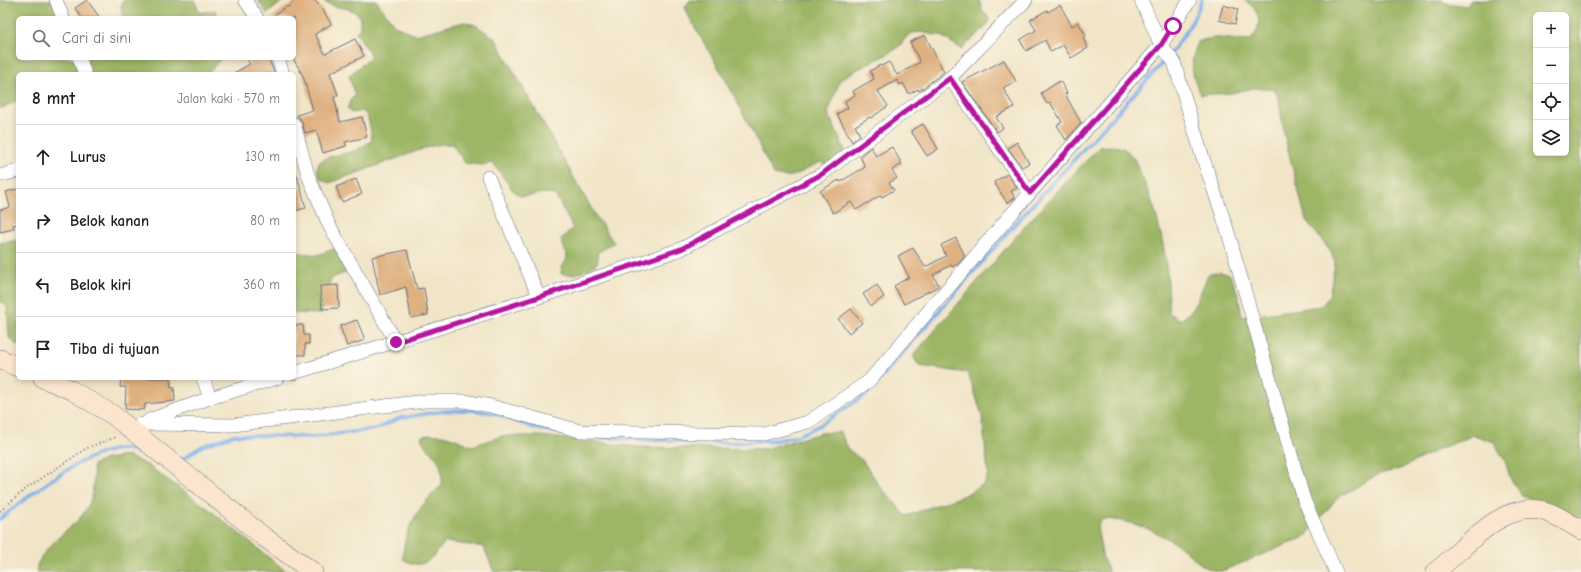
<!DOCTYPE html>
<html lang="id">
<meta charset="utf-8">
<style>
body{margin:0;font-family:"Comic Neue",sans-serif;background:#f6f6f6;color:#202124}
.controls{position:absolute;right:12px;top:12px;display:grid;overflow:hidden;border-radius:6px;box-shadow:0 2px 6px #0003}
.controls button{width:36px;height:36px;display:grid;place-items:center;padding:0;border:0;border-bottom:1px solid #e0e0e0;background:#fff;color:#202124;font:20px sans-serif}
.stop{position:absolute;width:12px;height:12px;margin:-9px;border:3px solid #b5179e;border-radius:50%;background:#fff}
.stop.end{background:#b5179e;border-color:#fff;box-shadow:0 1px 4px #0008}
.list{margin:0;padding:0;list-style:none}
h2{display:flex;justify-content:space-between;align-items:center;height:52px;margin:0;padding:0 16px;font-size:17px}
h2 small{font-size:13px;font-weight:400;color:#757577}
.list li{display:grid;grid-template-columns:26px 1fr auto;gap:12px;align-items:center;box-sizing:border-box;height:64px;padding:0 16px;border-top:1px solid #e0e0e0}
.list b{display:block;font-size:15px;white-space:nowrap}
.list em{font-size:13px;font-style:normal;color:#757577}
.icon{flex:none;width:22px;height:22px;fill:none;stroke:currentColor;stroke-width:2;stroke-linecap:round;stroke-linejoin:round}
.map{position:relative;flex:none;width:1581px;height:572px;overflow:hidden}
.search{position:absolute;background:#fff;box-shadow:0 2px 6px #0003;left:16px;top:16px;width:280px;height:44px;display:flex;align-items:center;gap:10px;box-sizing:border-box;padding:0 14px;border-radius:6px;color:#757577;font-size:15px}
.panel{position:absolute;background:#fff;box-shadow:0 2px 6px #0003;left:16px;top:72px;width:280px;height:308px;border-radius:6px}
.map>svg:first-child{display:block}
.forest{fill:#9db666;stroke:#5c7262;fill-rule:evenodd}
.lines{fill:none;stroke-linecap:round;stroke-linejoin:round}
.stream{stroke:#7fb1eb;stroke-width:3.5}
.building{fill:#dfb181}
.street-casing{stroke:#666f83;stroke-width:14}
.secondary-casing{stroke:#666f83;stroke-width:20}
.path{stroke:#666f83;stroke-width:2;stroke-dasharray:1 3;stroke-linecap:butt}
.street{stroke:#fff;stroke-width:13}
.secondary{stroke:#fbe5cf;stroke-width:19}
.route{stroke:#b5179e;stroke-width:5}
</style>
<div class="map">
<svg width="1581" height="572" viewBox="0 0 1581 572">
<rect width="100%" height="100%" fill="#fcf5e5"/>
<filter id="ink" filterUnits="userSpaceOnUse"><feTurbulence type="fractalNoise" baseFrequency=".025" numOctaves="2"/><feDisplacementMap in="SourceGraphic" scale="8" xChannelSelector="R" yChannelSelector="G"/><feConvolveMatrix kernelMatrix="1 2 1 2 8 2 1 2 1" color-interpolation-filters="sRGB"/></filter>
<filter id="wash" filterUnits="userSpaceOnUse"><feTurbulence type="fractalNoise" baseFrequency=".012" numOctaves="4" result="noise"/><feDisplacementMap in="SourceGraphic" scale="16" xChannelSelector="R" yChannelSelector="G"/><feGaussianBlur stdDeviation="0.9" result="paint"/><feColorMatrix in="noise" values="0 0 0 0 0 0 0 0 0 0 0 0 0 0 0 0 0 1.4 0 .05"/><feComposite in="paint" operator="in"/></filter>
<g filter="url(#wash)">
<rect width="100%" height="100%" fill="#f1e5c8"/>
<path class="forest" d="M0 0H61L57 18H18V58H221L208 74H91L79 70 69 74H18V100L0 109Z
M124 0H194L200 13 215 10 220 18H123L121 6Z
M258 0H284L267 14Z
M322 0H376L395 26 415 35 464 22 475 25 495 38 595 215 614 243 597 253 598 262C589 271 574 277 561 274 561 266 565 264 567 258 568 252 561 246 561 239L573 228 557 198C547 187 534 198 521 196 512 194 501 171 492 163L481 165 465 163 452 144H441L428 147 329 183 320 178 317 168 319 162 328 157 355 151 372 141 371 131 367 115 362 111 351 113 347 109 351 99 355 96 349 76 371 56 356 32 360 29V16C349 5 334 10 322 0Z
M690 0H979L983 11 990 19 988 25 961 49 940 35C930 36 923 30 913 33 905 35 903 44 896 49 879 60 861 66 844 77L840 80 828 113 848 157 827 166 821 162C802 169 796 181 774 175L728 84 689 17 685 7Z
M1244 0H1442L1445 3 1467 6 1471 0H1581V522L1568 513 1522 495 1511 480 1505 461 1494 442 1474 435 1437 450 1400 469 1379 474 1337 498 1305 537 1222 571C1201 572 1190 551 1172 541 1152 529 1126 519 1102 519L1097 528 1103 559 1109 572H494L484 547 445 542C432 558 424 572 403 559 403 529 420 505 442 485 442 474 442 463 434 455 427 447 425 448 421 437 439 430 455 439 472 446L502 436H541L638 447 764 449 821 433 840 432 849 450 863 461 879 485 906 516 965 495 984 484 988 474 982 415 968 373 919 366 913 356 1026 225 1099 147C1110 146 1122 144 1130 154 1135 158 1137 167 1140 173 1161 216 1169 265 1169 313L1181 320C1198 308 1200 290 1209 274L1220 272 1230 275C1237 288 1240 302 1242 317L1321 306 1329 297 1335 263 1331 252 1306 220 1284 134 1279 100 1275 90 1254 88 1231 93 1200 95C1192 74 1189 64 1198 42 1217 33 1232 42 1251 40 1263 26 1261 10 1244 0ZM1536 15H1566V153H1536Z
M18 240V346L9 338 7 305 0 302V243Z
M336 248 349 271 332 278 325 294 321 314 294 313V252L318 255Z
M127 456 147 465 210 510 287 572H37C34 555 67 531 78 520 83 515 87 508 90 502 94 491 94 477 93 465L106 459Z"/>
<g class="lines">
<path class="stream" d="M586 437 728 443 774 440 768 442 797 436 820 425 867 394 1015 224 1157 69C1178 45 1190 30 1202 0
M180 461 202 446 234 435 313 437 376 429 400 418 444 411 470 410 494 413 537 429 570 434
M0 519C28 496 90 446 128 449 138 450 150 458 158 463"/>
</g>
<g id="blocks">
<path class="building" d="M87 0 100 18H82L75 8Z
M295 0H314L321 7 331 24 315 34 325 54 355 39 364 56 330 73 338 95 334 97 340 122 362 117 367 137 345 142 346 146 323 153 316 130 305 133 302 122 297 115 313 110 303 76 294 60V18H271L287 6 289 7Z
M1060 5 1072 26 1078 22 1086 36 1083 38 1088 48 1071 58 1063 45 1051 52 1045 40 1026 51 1020 40 1036 30 1030 20 1047 10 1048 12Z
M1223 5 1238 9 1235 24 1219 20Z
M925 35 944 72 919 91 918 89 909 94 903 83 900 85 897 80 878 91 888 106 871 118 870 117 855 126 860 135 852 142 837 114 848 108 845 101 855 95 853 91 874 79 870 71 880 65 881 66 889 62 897 75 920 62 910 42Z
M246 58H268L275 74H232L250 64Z
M1004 60 1016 81 1003 88 1014 107 996 117 1003 128 997 132 962 82Z
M1060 81 1067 93 1065 94 1081 123 1066 140 1057 125 1062 122 1050 102 1047 104 1041 93Z
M923 124 938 149 927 156 911 131Z
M1017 142 1029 163 1022 167 1008 148Z
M871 147 876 156 892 147 902 164 892 170 897 178 889 183 894 190 882 197 881 195 856 210 851 202 833 213 820 191 839 180 840 182 865 167 860 156Z
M1007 174 1017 188 1011 191 1015 198 1007 203 994 182Z
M297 175 306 208 294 211V176Z
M356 179 362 194 342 202 336 187Z
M18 189V224L13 225 14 229 0 232V210L10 207 6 192Z
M956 238 965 256 958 264 952 267 951 265 933 275 939 286 904 304 894 286 909 277 898 256 913 248 925 267 946 256 941 245Z
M407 250 417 289 424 288 428 315 411 318 406 287 380 295 372 257Z
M338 285 339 308 322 309 320 286Z
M877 285 884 297 871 306 863 294Z
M851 309 862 323 849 333 838 319Z
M357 320 365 340 347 346 340 326Z
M294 325H303L304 335H309V344H305V355H294Z
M121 378H170L171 388 174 387 175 401 145 404 144 410 125 409 126 387H120Z"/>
</g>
</g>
<g filter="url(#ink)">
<use href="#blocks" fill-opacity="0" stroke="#666f83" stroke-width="1"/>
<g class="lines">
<defs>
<path id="street" d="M56 0 63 18
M245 0 257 18
M1141 0 1161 45 1174 62 1201 152 1228 232 1304 500 1336 572
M79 58 85 74
M278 58 283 74
M950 78 1030 193
M294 124 308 175 329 225 396 342
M3 175 18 171
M488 177 539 297
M294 373 539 297 681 249 822 174 950 78 1026 0
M203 378 210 398
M149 420 210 398 277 378
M140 424 233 425 425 401H464L491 406 580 431 764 434 808 422 869 381 1000 227 1161 45 1190 0"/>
<path id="secondary" d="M0 359 18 367
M43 378 71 390 113 415 264 537 313 572
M1435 572C1465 549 1498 504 1539 510 1553 512 1569 523 1581 530"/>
</defs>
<use href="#street" class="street-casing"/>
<use href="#secondary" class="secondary-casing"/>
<path class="path" d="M0 511 27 488 87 448 116 437"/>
<use href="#street" class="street"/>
<use href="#secondary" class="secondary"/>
</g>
</g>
<g class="lines" filter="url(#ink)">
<path class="route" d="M396 342 539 297 681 249 822 174 950 78 1030 193 1161 45 1173 26"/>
</g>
</svg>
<div class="controls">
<button>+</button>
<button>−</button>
<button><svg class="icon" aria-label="locate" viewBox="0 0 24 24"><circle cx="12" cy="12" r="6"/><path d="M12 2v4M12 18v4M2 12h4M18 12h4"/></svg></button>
<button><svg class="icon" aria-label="layers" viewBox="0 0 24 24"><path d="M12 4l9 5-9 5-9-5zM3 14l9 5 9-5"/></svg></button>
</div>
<div class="stop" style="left:1173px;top:26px"></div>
<div class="stop end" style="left:396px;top:342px"></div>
<div class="search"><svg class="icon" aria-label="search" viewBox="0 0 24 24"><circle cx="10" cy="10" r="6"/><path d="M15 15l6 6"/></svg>Cari di sini</div>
<section class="panel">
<h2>8 mnt<small>Jalan kaki · 570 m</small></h2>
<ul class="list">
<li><svg class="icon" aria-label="ahead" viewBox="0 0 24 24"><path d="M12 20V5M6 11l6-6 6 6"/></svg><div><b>Lurus</b></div><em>130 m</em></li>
<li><svg class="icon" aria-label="right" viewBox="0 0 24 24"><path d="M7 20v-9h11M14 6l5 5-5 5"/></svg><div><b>Belok kanan</b></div><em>80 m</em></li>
<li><svg class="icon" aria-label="left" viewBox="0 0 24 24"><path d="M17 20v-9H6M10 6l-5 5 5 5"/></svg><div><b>Belok kiri</b></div><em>360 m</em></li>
<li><svg class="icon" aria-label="arrive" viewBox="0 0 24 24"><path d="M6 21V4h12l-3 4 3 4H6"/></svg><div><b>Tiba di tujuan</b></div></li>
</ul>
</section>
</div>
